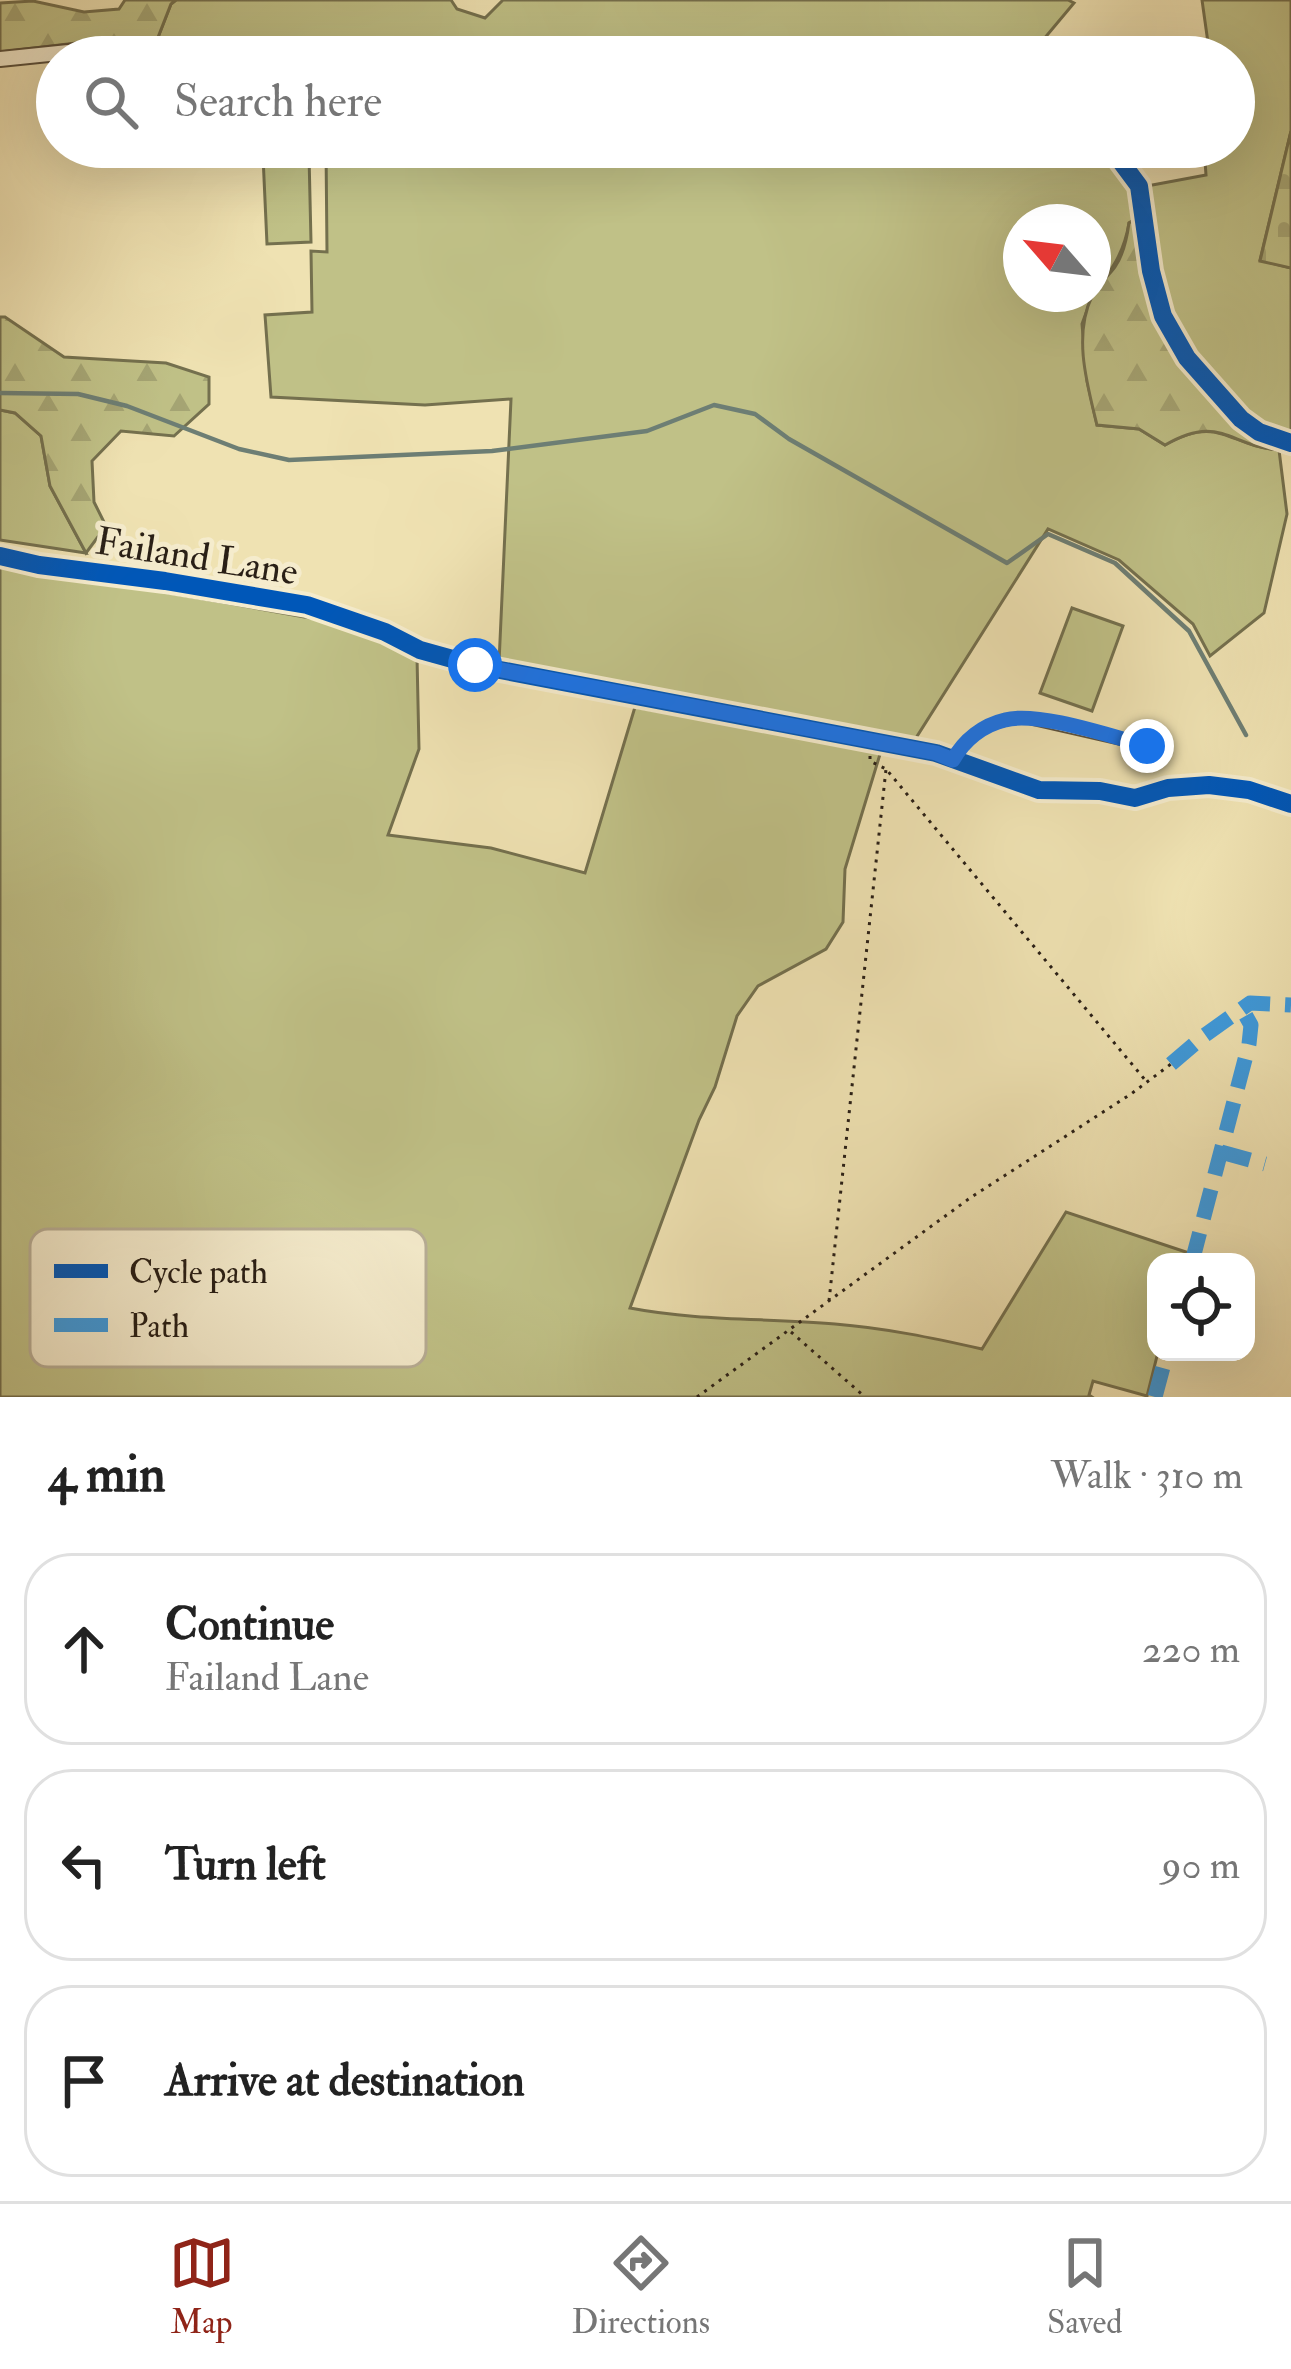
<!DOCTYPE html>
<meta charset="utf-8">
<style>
body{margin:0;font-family:"IM FELL Double Pica",serif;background:#f6f6f6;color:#222}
.controls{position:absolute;right:36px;bottom:36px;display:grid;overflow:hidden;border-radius:24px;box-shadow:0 12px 48px #0002}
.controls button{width:108px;height:108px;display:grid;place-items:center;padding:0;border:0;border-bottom:3px solid #e0e0e0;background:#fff;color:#222;font:60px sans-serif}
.compass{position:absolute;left:1003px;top:204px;width:108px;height:108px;border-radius:50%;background:#fff;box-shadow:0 12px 48px #0002;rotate:298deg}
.stop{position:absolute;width:36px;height:36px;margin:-27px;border:9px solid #1a73e8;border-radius:50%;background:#fff}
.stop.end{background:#1a73e8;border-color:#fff;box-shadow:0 3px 12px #0008}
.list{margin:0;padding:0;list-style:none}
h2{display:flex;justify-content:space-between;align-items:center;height:156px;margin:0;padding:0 48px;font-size:51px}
h2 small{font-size:39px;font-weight:400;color:#767676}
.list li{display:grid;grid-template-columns:78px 1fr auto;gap:36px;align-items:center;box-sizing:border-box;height:192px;margin:0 24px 24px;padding:0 24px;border:3px solid #e0e0e0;border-radius:48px}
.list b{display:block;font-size:45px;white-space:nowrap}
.list p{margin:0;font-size:39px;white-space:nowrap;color:#767676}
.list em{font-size:39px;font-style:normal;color:#767676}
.icon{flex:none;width:66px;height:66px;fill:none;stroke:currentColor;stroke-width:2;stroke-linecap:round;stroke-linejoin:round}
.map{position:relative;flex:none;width:1291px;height:1397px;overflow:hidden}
.search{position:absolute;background:#fff;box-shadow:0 12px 48px #0002;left:36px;right:36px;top:36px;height:132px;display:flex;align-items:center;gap:30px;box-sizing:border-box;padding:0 42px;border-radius:66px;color:#767676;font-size:45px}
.sheet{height:804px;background:#fff}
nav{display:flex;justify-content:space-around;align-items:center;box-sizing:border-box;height:168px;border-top:3px solid #e0e0e0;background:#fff;font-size:33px;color:#767676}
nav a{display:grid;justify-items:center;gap:6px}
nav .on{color:#8f2418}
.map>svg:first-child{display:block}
.green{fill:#c0c187;stroke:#74704e;stroke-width:3}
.forest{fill:url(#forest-firs);stroke:#74704e;stroke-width:3}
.cemetery{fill:url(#cemetery-stones);stroke:#74704e;stroke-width:3}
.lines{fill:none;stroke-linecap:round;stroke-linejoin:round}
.stream{stroke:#6d7e74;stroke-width:4.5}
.service-casing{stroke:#5a503d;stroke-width:12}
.minor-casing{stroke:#5a503d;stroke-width:18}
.path{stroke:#291f16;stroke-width:3;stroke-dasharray:3 6;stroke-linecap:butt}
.service{stroke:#f5eccd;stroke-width:8}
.minor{stroke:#f5eccd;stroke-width:14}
.quiet{stroke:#3d9bdf;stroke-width:15;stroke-dasharray:30 15;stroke-linecap:butt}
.cycleway-casing{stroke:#f5eccd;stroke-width:26}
.cycleway{stroke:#0057b8;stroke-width:18}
.route{stroke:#1a73e8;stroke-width:15}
.labels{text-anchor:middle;stroke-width:10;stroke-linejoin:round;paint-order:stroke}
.street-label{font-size:39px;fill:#291f16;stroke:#f5eccd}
.key{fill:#f5eccd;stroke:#b8ae96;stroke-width:3}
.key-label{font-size:33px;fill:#291f16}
</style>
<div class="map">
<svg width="1291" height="1397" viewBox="0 0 1291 1397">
<defs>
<pattern id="forest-firs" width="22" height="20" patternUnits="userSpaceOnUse" patternTransform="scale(3)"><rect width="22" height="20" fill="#c0c187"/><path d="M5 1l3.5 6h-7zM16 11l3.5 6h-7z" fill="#a5a574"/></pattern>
<pattern id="cemetery-stones" width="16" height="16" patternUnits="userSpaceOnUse" patternTransform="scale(3)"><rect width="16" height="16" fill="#c0c187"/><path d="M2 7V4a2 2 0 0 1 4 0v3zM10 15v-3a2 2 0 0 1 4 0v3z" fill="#a5a574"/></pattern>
</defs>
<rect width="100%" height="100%" fill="#efe2b2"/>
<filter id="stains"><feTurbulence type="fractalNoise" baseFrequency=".00167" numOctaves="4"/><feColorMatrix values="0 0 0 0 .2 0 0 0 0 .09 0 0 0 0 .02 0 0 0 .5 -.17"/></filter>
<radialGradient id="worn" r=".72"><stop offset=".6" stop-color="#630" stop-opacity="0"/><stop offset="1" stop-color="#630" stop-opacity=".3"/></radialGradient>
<path class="green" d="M176 0H451L457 9 485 18 503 0H1068L1074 3 1038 46 670 43 143 52 155 45 171 4Z
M1202 0H1291V131L1260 260 1291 268V435C1240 425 1186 351 1166 305 1153 275 1151 219 1147 186L1206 175 1204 147H1234V57H1210Z
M326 147H1102L1133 190 1139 217 1129 223C1124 253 1112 270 1093 293V222H1021V294H1093L1082 324 1087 381 1097 425 1139 429 1165 445C1220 414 1228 446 1279 450L1287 514 1264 613 1210 656 1193 624 1119 560 1048 529 914 741 499 663 511 399 425 405 271 397 265 315 312 312 311 251 327 252Z
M309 155 311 242 267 244 263 156Z
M0 410 15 413 41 436 50 486 86 553 0 540Z
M0 566 148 589 338 623 417 657 419 749 388 835 491 848 585 873 635 707 881 751 845 869 843 922 826 949 758 986 737 1016 715 1087 699 1120 630 1308C697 1321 767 1318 835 1324 885 1328 933 1338 982 1349L1066 1212 1189 1253 1186 1262H1156V1352H1158L1147 1396 1093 1381 1089 1395 1092 1397H0Z
M1072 608 1123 626 1092 711 1040 693Z"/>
<path class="forest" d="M125 0H176L171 4 155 45 143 52 115 51 76 43 0 52V3L33 1 84 12 119 9Z
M1139 217 1156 317 1181 362 1236 423 1279 450C1228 446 1220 413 1165 445L1139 429 1097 425C1087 384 1073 336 1092 296 1097 285 1108 277 1115 267 1124 254 1127 238 1129 223Z
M0 317H5L64 357 166 363 209 377V404L174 436 121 431 92 461 94 502 106 526 86 553 50 486 41 436 15 413 0 410Z"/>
<path class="cemetery" d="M1291 131V268L1260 261Z"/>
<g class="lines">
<path class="stream" d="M0 393 78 394 127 406 239 449 289 460 492 451 647 431 714 405 755 414 789 439 1007 563 1048 534 1115 563 1189 631 1246 735"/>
<defs>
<path id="service" d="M953 759C969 733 994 720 1024 718L1147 746"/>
<path id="minor" d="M288 57 690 51H1009L1028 53 1035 57
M0 59 78 51 102 57
M1110 147 1139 186 1151 271 1163 316 1187 358 1241 419 1259 432 1291 443
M0 556 39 565 165 581 307 605 385 632 420 650 474 665 936 753 1039 790 1100 791 1135 798 1168 788 1209 785 1249 790 1291 804"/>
</defs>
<use href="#service" class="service-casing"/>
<use href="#minor" class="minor-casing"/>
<path class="path" d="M870 756V761L886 769 1146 1081
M829 1301 886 769
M791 1332 865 1397
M697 1397 970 1198 1131 1094 1171 1064"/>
<use href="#service" class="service"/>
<use href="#minor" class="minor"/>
<path class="quiet" d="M1171 1064 1205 1035 1250 1003 1291 1005
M1221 1152 1265 1164
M1192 1262 1249 1044 1251 1025 1242 1009
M1155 1397 1167 1352"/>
<defs>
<path id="cycleway" d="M288 57 690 51H1009L1028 53 1035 57
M1110 147 1139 186 1151 271 1163 316 1187 358 1241 419 1259 432 1291 443
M0 556 39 565 165 581 307 605 385 632 420 650 474 665 936 753 1039 790 1100 791 1135 798 1168 788 1209 785 1249 790 1291 804"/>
</defs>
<use href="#cycleway" class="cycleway-casing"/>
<use href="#cycleway" class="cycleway"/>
</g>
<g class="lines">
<path class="route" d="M475 665 936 753 953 760C964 740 983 725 1005 720 1038 711 1113 737 1147 746"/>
</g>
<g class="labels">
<g class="street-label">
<text transform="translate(197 555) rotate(9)" y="14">Failand Lane</text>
</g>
</g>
<rect x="30" y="1229" width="396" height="138" rx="18" class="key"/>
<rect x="54" y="1264" width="54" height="14" fill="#0057b8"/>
<rect x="54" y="1318" width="54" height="14" fill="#3d9bdf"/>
<g class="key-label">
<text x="129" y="1283">Cycle path</text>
<text x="129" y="1337">Path</text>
</g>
<rect width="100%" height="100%" filter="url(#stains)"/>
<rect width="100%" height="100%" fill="url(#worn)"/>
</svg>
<div class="controls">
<button><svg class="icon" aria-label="locate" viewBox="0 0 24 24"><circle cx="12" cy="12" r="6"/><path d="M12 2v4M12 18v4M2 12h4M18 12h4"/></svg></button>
</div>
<svg class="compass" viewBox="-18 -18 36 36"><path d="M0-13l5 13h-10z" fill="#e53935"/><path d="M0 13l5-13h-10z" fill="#767676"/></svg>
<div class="stop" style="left:475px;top:665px"></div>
<div class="stop end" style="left:1147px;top:746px"></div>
<div class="search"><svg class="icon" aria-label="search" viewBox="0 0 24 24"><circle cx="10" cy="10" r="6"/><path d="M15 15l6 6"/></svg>Search here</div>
</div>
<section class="sheet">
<h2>4 min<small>Walk · 310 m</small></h2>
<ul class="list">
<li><svg class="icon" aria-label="ahead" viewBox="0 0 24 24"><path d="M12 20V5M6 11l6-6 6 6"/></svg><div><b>Continue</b><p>Failand Lane</p></div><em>220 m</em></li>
<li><svg class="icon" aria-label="left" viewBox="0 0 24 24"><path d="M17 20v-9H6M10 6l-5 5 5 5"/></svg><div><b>Turn left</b></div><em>90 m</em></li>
<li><svg class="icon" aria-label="arrive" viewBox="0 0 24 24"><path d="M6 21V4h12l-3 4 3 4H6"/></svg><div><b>Arrive at destination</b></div></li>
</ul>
</section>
<nav>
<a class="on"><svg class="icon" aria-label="map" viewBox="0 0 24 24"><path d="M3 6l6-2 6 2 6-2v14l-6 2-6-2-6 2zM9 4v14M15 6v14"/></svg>Map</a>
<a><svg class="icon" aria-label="directions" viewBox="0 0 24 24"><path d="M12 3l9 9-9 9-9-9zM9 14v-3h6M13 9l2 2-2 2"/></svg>Directions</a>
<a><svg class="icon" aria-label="saved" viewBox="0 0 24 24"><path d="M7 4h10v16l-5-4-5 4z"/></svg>Saved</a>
</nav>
